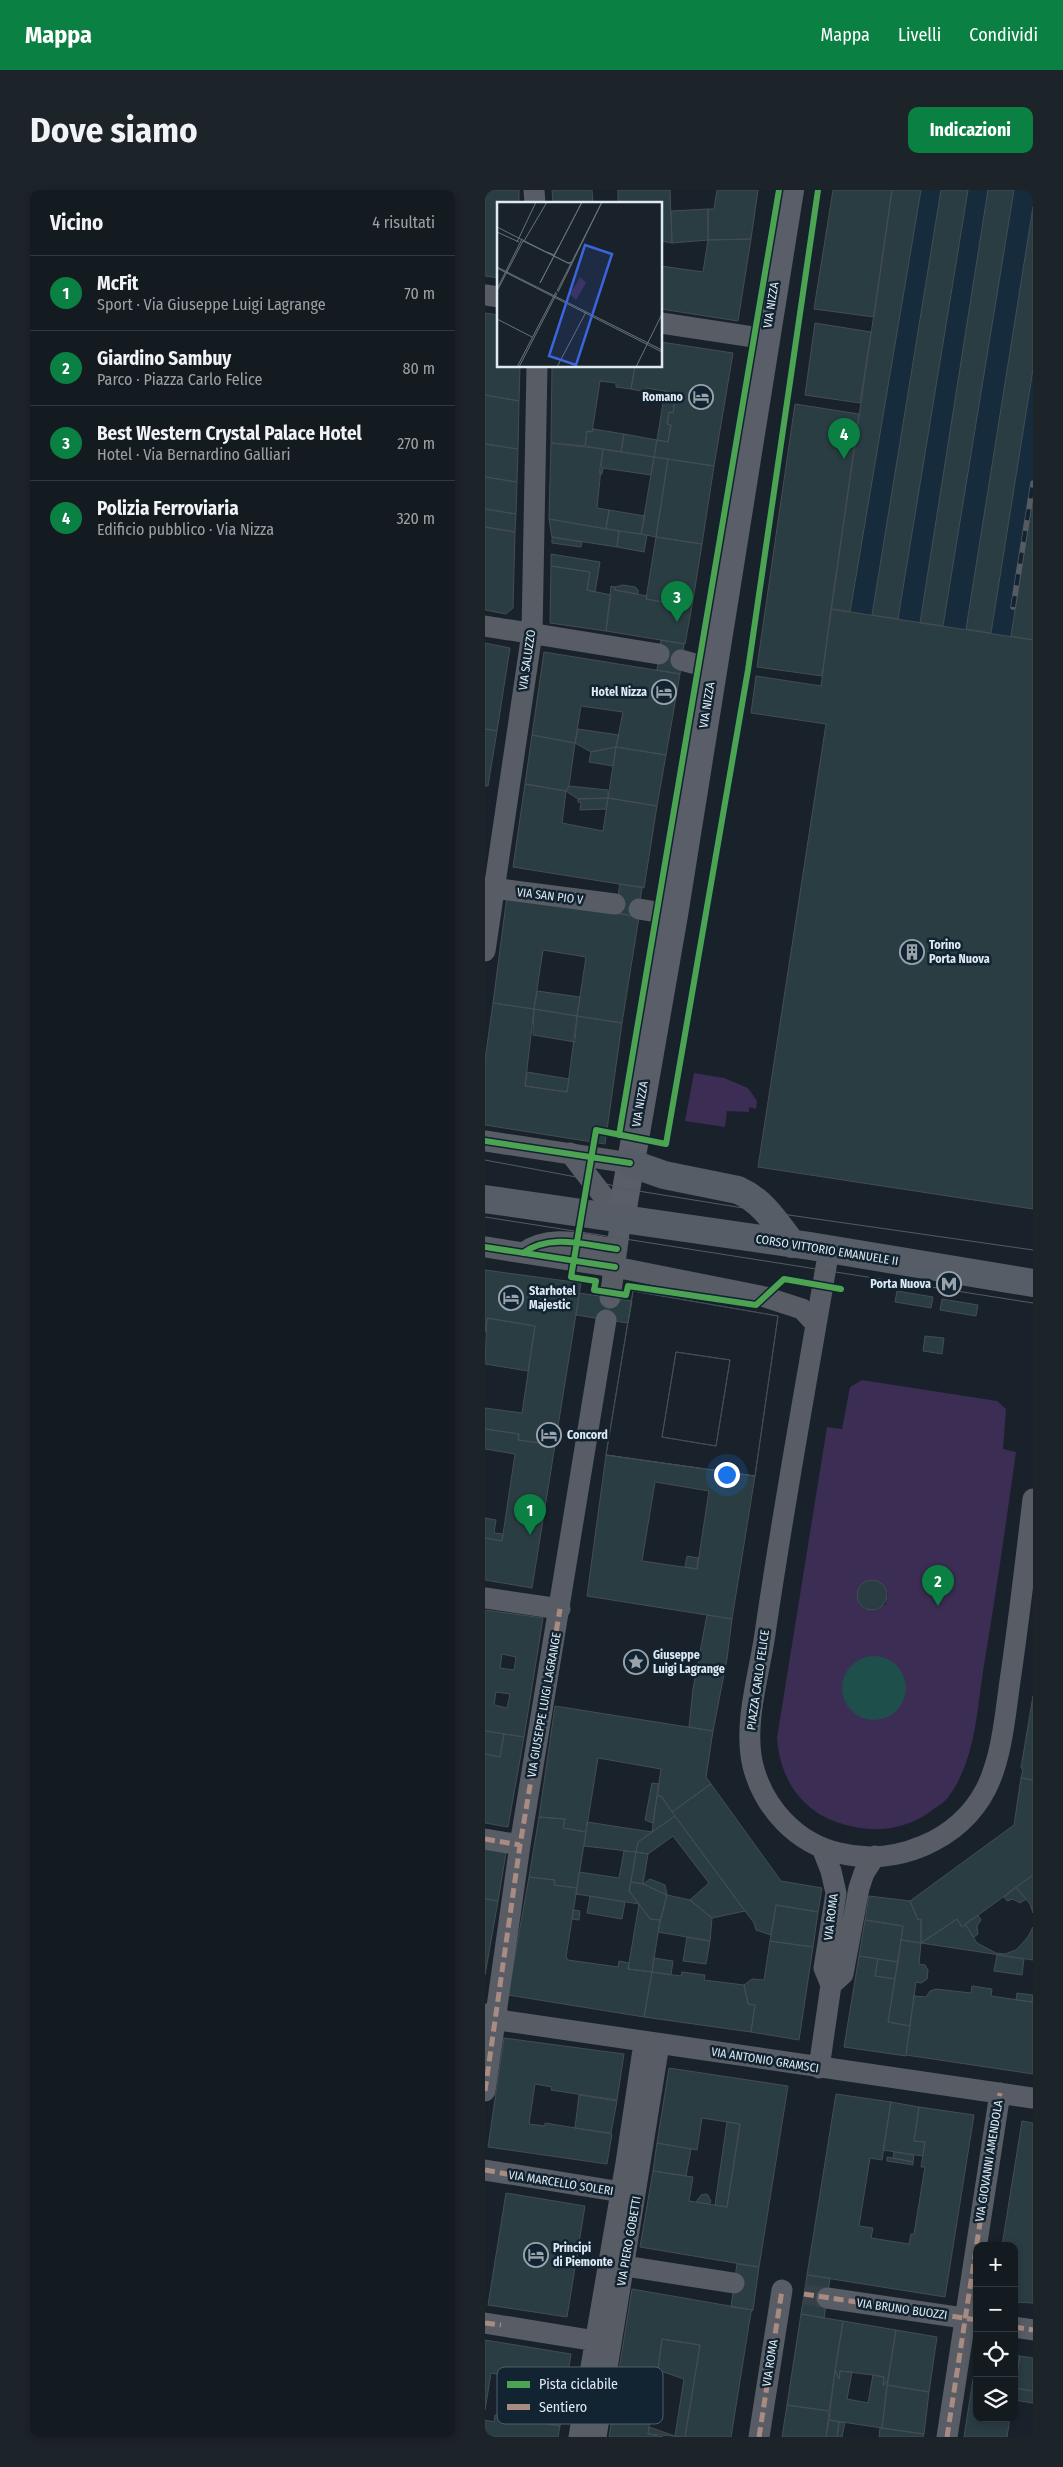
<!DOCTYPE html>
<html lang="it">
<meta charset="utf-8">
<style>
body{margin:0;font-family:"Fira Sans Condensed",sans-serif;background:#1c2329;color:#f1f3f6}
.controls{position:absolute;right:15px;bottom:15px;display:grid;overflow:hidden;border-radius:10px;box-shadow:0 2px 8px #0003}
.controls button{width:45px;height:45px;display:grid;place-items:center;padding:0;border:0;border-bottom:1px solid #32383e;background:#131a20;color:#f1f3f6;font:25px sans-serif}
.you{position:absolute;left:241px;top:1284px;width:18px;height:18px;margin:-12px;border:4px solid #fff;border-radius:50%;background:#1a73e8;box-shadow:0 0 0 8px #1a73e833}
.badge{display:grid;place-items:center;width:32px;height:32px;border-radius:50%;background:#0b8043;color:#fff;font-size:16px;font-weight:700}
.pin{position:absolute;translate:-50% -41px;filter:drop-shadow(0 1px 2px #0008)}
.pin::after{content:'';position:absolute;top:26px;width:18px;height:15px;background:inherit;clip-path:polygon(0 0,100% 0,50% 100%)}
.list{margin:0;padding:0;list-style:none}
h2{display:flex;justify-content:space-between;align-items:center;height:65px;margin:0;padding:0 20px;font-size:21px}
h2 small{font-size:16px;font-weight:400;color:#9da1a5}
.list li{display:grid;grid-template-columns:32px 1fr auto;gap:15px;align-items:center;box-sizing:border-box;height:75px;padding:0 20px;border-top:1px solid #32383e}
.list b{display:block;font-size:19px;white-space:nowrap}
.list p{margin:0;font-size:16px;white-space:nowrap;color:#9da1a5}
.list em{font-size:16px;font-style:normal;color:#9da1a5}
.icon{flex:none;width:28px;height:28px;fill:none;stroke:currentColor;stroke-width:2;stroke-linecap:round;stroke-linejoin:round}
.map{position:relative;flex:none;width:548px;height:2247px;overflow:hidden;border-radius:10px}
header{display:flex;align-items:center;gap:30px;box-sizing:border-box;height:70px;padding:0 25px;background:#0b8043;color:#fff}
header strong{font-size:24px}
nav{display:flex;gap:28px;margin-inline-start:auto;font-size:18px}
.intro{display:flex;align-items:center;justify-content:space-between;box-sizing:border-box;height:120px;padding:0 30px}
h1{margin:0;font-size:35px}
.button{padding:12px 22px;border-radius:10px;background:#0b8043;color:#fff;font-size:18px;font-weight:700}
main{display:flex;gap:30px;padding:0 30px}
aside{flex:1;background:#131a20;border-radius:10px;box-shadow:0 2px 8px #0003}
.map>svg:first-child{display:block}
.built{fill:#162c3d}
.green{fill:#3b2d53;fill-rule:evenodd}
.water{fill:#1f4f4b}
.building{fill:#2a3d43;stroke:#444d52;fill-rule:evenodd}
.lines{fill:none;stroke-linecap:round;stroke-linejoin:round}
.street-tunnel{stroke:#374048;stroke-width:21;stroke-dasharray:21 11;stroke-linecap:butt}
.street{stroke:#585c65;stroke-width:21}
.secondary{stroke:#5a5e68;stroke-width:28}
.primary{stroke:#575d67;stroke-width:28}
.tram{stroke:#565b62;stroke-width:1}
.rail-casing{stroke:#565b62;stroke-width:5.5}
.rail{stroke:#122331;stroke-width:4;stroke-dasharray:11;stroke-linecap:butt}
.quiet{stroke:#a88b81;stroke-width:5;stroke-dasharray:10 5;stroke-linecap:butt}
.cycleway-casing{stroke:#122331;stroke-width:9}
.cycleway{stroke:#4ca352;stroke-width:6}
.labels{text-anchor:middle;stroke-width:5;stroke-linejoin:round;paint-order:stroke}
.street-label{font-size:12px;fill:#dee9f2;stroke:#122331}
.poi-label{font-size:12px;font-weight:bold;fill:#dee9f2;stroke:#122331;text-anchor:start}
.inset-road{fill:none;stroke:#68727a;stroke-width:1}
.view{fill:#3a65dc;fill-opacity:0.15;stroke:#3a65dc;stroke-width:2.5}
.inset-edge{fill:none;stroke:#dee9f2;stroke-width:2.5}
.key{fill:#122331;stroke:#4f5e6b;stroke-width:1}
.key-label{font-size:14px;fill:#dee9f2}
</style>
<header>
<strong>Mappa</strong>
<nav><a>Mappa</a><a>Livelli</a><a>Condividi</a></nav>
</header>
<div class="intro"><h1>Dove siamo</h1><a class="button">Indicazioni</a></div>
<main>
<aside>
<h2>Vicino<small>4 risultati</small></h2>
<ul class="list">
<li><span class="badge">1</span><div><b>McFit</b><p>Sport · Via Giuseppe Luigi Lagrange</p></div><em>70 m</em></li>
<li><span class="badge">2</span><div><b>Giardino Sambuy</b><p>Parco · Piazza Carlo Felice</p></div><em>80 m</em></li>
<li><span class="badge">3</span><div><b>Best Western Crystal Palace Hotel</b><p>Hotel · Via Bernardino Galliari</p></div><em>270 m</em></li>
<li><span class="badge">4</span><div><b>Polizia Ferroviaria</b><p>Edificio pubblico · Via Nizza</p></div><em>320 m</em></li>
</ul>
</aside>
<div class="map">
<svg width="548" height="2247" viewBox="0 0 548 2247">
<rect width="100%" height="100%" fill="#19222a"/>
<path class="built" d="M410 0H548V450L346 419 375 213Z"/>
<path class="green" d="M209 883 239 888 263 898 272 911 271 919 264 917V922L242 921 240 937 200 931Z
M377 1190 512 1211 521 1219 518 1259 531 1262C521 1333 511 1404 499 1475 492 1518 491 1569 464 1606 461 1611 455 1615 450 1618 421 1642 385 1644 351 1632 313 1618 295 1586 292 1548L342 1237 357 1239 365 1197ZM383 1390 394 1392 403 1403 401 1414 391 1420 379 1418 372 1409 374 1397Z"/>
<path class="water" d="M357 1498a32 32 0 1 1 64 0a32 32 0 1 1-64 0Z"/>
<path class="building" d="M0 0H34V14H14V88L0 86Z
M67 0H107L108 14H68Z
M133 0H185L187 53 176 51V14H133Z
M232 0H273L266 49 223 50V19H229Z
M348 0H407L389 127 329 119Z
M407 0H436L365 422 346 419Z
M456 0H483L413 429 387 425Z
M503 0H529L458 436 435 433Z
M548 17V179L506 443 481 439Z
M223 19V50L187 53 186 21Z
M266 49 253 131 176 119V76L218 82 223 50Z
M0 123 14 125V176H35L34 211 0 205Z
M330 133 386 142 375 213 320 205Z
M176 152 248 163 229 276 169 267 172 250 183 252 186 235 182 234 184 222 188 223 191 203 161 198V202L146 199 150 176H176Z
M67 176H150L146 199 131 197V193L115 191 107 242 102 241 100 256 66 253Z
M180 201 191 203 188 223 184 222 182 234 186 235 183 252 172 250Z
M0 205 34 211 33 259 0 254Z
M310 214 374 224 337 486 272 477Z
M108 239 139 244 136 262 100 256 102 241 107 242Z
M139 244 172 250 169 267 136 262Z
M66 253 118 259 112 318 124 320 121 339 64 329Z
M0 254 33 259 32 292 0 287Z
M118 259 169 267 166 285 118 278 117 284H114Z
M169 267 183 269 171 347 156 344Z
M183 269 229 276 217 354 171 347Z
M0 287 32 292 31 324 0 319Z
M548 307V450L526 446Z
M0 319 31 324 30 342 0 337Z
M124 320 160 326 156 344 121 339Z
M64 329 134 341 132 357 67 347Z
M0 337 30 342 28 418 21 424 0 420Z
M134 341 162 345 159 362 132 357Z
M67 347 97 352 96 357 67 353Z
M171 347 217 354 208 410 178 405 177 412 161 409Z
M66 364 115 372 110 402 102 400 105 382 66 376Z
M66 376 105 382 102 400 126 405 121 441 65 433Z
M138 395 150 397 153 400V404L130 400V397Z
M126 396 130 397V400L162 406 161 409 177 412 178 405 208 410 200 454 121 441Z
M346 419 548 450V1019L273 977 341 534 266 523 271 486 336 496Z
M176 450 199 454 195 484 172 480Z
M0 453 25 458 12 541 0 539Z
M59 462 195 484 181 565 131 557 138 522 96 516 90 553 47 545Z
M0 539 12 541 3 596H0Z
M93 539 134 545 131 557 106 562 90 553Z
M47 545 90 553 84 596 81 601 40 594Z
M131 557 128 576 104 572 106 562Z
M131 557 181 565 172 616 123 608Z
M40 594 81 601 77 633 118 641 123 608 172 616 159 698 28 677Z
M84 596 123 600V608L93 609 81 601Z
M123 608 121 619 95 620 96 613 93 612V609Z
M135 694 157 697 154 719 146 726 130 722Z
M22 706 154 727 137 833 92 826 101 767 58 760 49 819 8 813Z
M52 801 95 807 92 826 49 819Z
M8 813 49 819 40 896 82 902 92 826 137 833 120 954 0 935V870Z
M49 819 92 826 90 852 48 845Z
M42 882 84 889 82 902 40 896Z
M0 1080 96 1093 70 1255 33 1250 34 1244 0 1239V1218L37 1223 50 1136 2 1128 0 1142Z
M148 1101 293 1126 270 1286 121 1265ZM191 1162 245 1170 231 1256 177 1247Z
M148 1101 293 1126 270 1286 121 1265ZM191 1162 245 1170 231 1256 177 1247Z
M412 1101 448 1107 446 1118 410 1112Z
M94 1103 147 1111 143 1133 91 1125Z
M457 1109 493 1115 491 1126 455 1120Z
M2 1128 50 1136 43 1181 0 1174Z
M440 1146 459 1148 457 1164 438 1161Z
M0 1239 34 1244 33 1250 70 1255 47 1398 0 1390V1348L17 1351 30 1264 0 1259Z
M121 1265 270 1286 247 1429 102 1406ZM170 1292 224 1301 212 1379 157 1371Z
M0 1328 11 1330 9 1343 18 1344 17 1351 0 1348Z
M202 1366 213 1368 212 1379 200 1377Z
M372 1405a15 15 0 1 1 30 0a15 15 0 1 1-30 0Z
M0 1420 58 1428 39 1547 0 1541ZM17 1464 31 1467 29 1480 15 1478ZM11 1502 25 1504 22 1518 9 1515Z
M222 1425 247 1429 242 1469 228 1541 204 1537 208 1499Z
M548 1506V1590L536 1588 538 1579 536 1578Z
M70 1516 228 1541 221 1587 226 1594 187 1622 176 1606H172L176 1579 113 1568 101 1642 78 1638 80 1629 54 1627Z
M0 1541 19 1544 15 1567 0 1564Z
M19 1544 39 1547 23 1637 0 1633V1564L15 1567Z
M536 1588 548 1590V1685L477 1737 472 1729 436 1753V1729L433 1730 425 1711 529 1635Z
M167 1593 174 1594 168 1633 160 1630Z
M226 1594 296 1691 337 1698 333 1722 291 1715 286 1745 271 1740 269 1733 187 1622Z
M172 1606H176L190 1626 167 1642Z
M190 1626 260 1721 227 1728 205 1710 224 1693 188 1646 163 1664 151 1662 153 1652Z
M54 1627 80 1629 78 1638 101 1642 92 1698 69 1695 70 1690 44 1687Z
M102 1632 167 1642 153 1652 151 1662 99 1656Z
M0 1659 21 1663 13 1711 0 1709Z
M139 1661 151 1662 144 1701 154 1714 91 1704 94 1682 134 1688Z
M151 1662 163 1664 158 1694 146 1692Z
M548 1685V1723L545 1714 531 1697Z
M44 1687 70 1690 69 1695 92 1698 81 1767 83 1770 133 1777 134 1771 144 1773 143 1779 167 1782 159 1827 23 1805Z
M165 1689 180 1695 182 1705 158 1694Z
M146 1692 158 1694 182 1705 175 1730 165 1729 144 1701Z
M531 1697 541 1709 535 1713 528 1709 522 1711 519 1707Z
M182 1705 205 1710 227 1728 225 1751 173 1742Z
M105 1706 140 1712 137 1729 102 1723Z
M384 1706 425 1711 433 1730 436 1729V1753L416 1750 418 1736 380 1730Z
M0 1709 13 1711 0 1785Z
M154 1714 165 1729 175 1730 167 1782 143 1779Z
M291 1715 333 1722 328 1757 285 1751Z
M88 1720 95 1721 94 1730 87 1729Z
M493 1725 496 1730 492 1736 493 1744 489 1747 480 1734Z
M472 1729 477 1737 480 1734 492 1753 511 1763 520 1764 531 1760 543 1747 548 1737V1770L436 1753Z
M380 1730 418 1736 413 1772 374 1766Z
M202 1747 225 1751 221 1774 198 1771Z
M416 1750 436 1753 434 1774 440 1775 443 1780 442 1789 436 1793 431 1792 425 1836 403 1832Z
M285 1751 328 1757 314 1850 266 1842 270 1815 263 1814 259 1795 267 1789 279 1790Z
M512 1765 539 1769 537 1785 509 1781Z
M374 1766 393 1769 390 1786 410 1789 403 1832 425 1836 421 1866 359 1857Z
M169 1768 188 1771 186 1785 167 1782Z
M393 1769 413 1772 410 1789 390 1786Z
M167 1782 196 1786 197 1782 220 1785 219 1790 259 1795 263 1814 270 1815 266 1842 159 1827Z
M487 1796 507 1799 506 1806 547 1812 548 1808V1884L421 1865 429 1806 441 1807 445 1801 451 1799 486 1803Z
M532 1803 548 1805 547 1812 531 1810Z
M19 1848 139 1864 132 1910 66 1900 67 1897 50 1894 44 1934 60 1936V1933L127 1944 122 1974 3 1957Z
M184 1878 303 1896 274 2077 155 2057 168 1981 208 1987 204 2011 242 2017 255 1934 217 1928 212 1960 172 1953Z
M351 1904 406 1912 397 1970 385 1968 374 2036 388 2038 386 2048 424 2054 426 2044H429L440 1977H436L440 1952 429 1951 434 1917 489 1925 460 2107 322 2085Z
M94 1905 132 1911 126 1943 90 1938Z
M406 1912 434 1917 429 1951 440 1952 438 1966 398 1960Z
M537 1931 548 1933V2113L529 2112V2056H517Z
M242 1932 255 1934 242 2017 230 2015Z
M172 1953 206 1959 201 1986 168 1981Z
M409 1962 429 1965 428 1972 408 1968Z
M402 1967 428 1972V1975L402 1971Z
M21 2003 100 2016 82 2127 3 2115Z
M220 2004 223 2005 226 2012 223 2014 211 2012 216 2005Z
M252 2074 274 2077 268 2120 246 2117Z
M322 2085 345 2088 339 2128 316 2124Z
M147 2099 268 2120 266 2122 246 2247H200L215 2155 177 2149 171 2193 133 2186Z
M316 2124 358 2131 344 2221 302 2215Z
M358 2131 411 2140 403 2190 398 2196 399 2187 388 2185 355 2181 354 2189 350 2180Z
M411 2140 452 2147 444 2202 402 2195Z
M177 2149 215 2155 200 2247 163 2244 164 2237 190 2246 199 2189 173 2180Z
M0 2150 86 2164 80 2201 15 2190 16 2185 6 2183 0 2220Z
M492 2164V2228H525L522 2247H479Z
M529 2165 535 2166 529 2201Z
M535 2166 548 2168V2201L530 2198Z
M350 2180 354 2189 355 2181 367 2182 362 2209 383 2213 388 2185 399 2187 398 2196 403 2190 397 2238 344 2230Z
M43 2194 80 2201 75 2236 37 2230Z
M402 2195 444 2202 439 2244 397 2238Z
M530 2198 548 2201V2213L529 2210Z
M302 2215 344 2221 341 2247H297Z
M129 2216 166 2223 163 2244 178 2247H124Z
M10 2225 75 2236 73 2247H0V2230L9 2232Z
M344 2230 354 2232 352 2247H341Z
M354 2232H360L357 2247H352Z
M395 2238 439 2244 438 2247H394Z"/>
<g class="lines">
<path class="street-tunnel" d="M319 2104 342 2108"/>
<path class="street" d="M49 0 50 14
M0 105 14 107
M176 133 281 149
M0 436 174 464
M196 470 228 479
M0 697 130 714
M154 719 189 725
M0 761 47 443 52 176
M0 951 145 973
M85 963 136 1029 125 1108
M0 1057 130 1077 280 1107 317 1119 331 1134
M354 1061 346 1063 342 1071C321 1195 298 1319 280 1444 274 1486 258 1534 268 1576 279 1618 311 1653 354 1663 410 1677 474 1651 501 1599 517 1567 520 1526 525 1491 534 1430 541 1369 548 1309
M38 1063C66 1043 100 1055 132 1059
M0 1408 75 1419
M0 1649 35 1655
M346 1795 358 1784 374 1698 379 1683 390 1666
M0 1824 21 1831 548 1908
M334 1878 346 1795 339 1778 351 1703 346 1681 337 1658
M0 1901 35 1655 121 1130
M0 1980 149 2004
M140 2076 249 2093
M342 2108 492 2130
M0 2133 123 2153
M529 2137 548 2140
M94 2247 141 1973 159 1853
M111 2247 174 1854
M274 2247 297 2100
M462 2247 515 1903"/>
<path class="secondary" d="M136 1029 189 725 305 0"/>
<path class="primary" d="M145 973 179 985 253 1000C278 1011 291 1033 307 1054
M0 1009 325 1056 548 1093"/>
<path class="tram" d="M0 970 102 989 141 999 283 1022 548 1060
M0 1027 548 1113"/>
<defs>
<path id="rail" d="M528 417 548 293"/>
</defs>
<use href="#rail" class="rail-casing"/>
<use href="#rail" class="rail"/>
<path class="quiet" d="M0 1649 35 1655
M0 1901 35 1655 75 1419
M0 1980 43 1988
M319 2104 492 2130
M0 2133 16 2135
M529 2137 548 2140
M274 2247 297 2100
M462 2247 515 1903"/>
<defs>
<path id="cycleway" d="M333 0 263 480 181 954 111 940 86 1087 111 1091 109 1100 141 1105 143 1096 271 1115 299 1089 356 1099
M134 945 294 0
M0 951 145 973
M0 1057 130 1077
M38 1063C66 1043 100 1055 132 1059"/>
</defs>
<use href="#cycleway" class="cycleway-casing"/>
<use href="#cycleway" class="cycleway"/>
</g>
<defs>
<symbol id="hotel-ring" viewBox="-11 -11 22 22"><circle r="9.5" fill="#122331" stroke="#99a3ac" stroke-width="1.5"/><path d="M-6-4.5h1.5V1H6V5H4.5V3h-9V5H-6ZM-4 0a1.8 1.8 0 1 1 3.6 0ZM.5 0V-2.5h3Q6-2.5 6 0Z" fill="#99a3ac"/></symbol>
<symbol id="building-ring" viewBox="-11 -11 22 22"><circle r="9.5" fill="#122331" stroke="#99a3ac" stroke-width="1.5"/><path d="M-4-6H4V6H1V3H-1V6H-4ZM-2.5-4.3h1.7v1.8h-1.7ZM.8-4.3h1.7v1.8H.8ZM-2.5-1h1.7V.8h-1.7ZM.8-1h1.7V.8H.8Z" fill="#99a3ac"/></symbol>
<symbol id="metro-ring" viewBox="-11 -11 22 22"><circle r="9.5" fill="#122331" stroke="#99a3ac" stroke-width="1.5"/><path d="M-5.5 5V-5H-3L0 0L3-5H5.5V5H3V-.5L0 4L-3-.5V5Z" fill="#99a3ac"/></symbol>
<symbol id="sight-ring" viewBox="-11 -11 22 22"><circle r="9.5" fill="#122331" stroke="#99a3ac" stroke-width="1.5"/><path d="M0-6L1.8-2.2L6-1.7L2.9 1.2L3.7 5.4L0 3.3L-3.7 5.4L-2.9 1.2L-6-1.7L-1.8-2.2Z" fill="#99a3ac"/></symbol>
</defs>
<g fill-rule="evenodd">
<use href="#hotel-ring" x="202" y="193" width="28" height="28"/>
<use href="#hotel-ring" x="165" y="488" width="28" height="28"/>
<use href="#building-ring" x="413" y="748" width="28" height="28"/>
<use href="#metro-ring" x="450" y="1080" width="28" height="28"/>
<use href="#hotel-ring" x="12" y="1094" width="28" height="28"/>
<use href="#hotel-ring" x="50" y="1231" width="28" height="28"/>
<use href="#sight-ring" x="137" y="1458" width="28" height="28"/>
<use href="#hotel-ring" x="37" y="2051" width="28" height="28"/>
</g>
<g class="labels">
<g class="street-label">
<text transform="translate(286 115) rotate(-81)" y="4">VIA NIZZA</text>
<text transform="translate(42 470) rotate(-82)" y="4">VIA SALUZZO</text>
<text transform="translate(222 515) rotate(-81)" y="4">VIA NIZZA</text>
<text transform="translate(65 706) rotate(7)" y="4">VIA SAN PIO V</text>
<text transform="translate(155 914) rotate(-80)" y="4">VIA NIZZA</text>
<text transform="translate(342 1060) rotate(9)" y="4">CORSO VITTORIO EMANUELE II</text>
<text transform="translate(273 1490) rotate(-82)" y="4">PIAZZA CARLO FELICE</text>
<text transform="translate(59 1515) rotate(-80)" y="4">VIA GIUSEPPE LUIGI LAGRANGE</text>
<text transform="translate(346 1727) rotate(-83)" y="4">VIA ROMA</text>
<text transform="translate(280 1870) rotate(9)" y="4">VIA ANTONIO GRAMSCI</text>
<text transform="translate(504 1971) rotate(-81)" y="4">VIA GIOVANNI AMENDOLA</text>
<text transform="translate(76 1993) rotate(9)" y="4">VIA MARCELLO SOLERI</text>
<text transform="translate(144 2051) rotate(-80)" y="4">VIA PIERO GOBETTI</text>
<text transform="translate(417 2119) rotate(8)" y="4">VIA BRUNO BUOZZI</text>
<text transform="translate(285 2173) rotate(-81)" y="4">VIA ROMA</text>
</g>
<g class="poi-label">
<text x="198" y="211" text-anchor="end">Romano</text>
<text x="162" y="506" text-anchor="end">Hotel Nizza</text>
<text x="444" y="759">Torino<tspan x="444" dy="14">Porta Nuova</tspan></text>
<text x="446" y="1098" text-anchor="end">Porta Nuova</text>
<text x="44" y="1105">Starhotel<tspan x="44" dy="14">Majestic</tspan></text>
<text x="82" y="1249">Concord</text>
<text x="168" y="1469">Giuseppe<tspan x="168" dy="14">Luigi Lagrange</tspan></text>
<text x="68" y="2062">Principi<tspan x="68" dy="14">di Piemonte</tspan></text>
</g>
</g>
<g transform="translate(12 12)">
<rect width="165" height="165" fill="#19222a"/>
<path d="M83 75 89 81 79 98 73 92Z" fill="#3b2d53"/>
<path class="inset-road" d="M0 25 73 62M0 30 22 40M27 39 50 0M20 40 39 0M50 50 57 53 62 44M0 65 165 148M0 66 165 150M9 69 25 37M43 81 85 0M43 81 85 0M0 87 9 69M0 89 26 39 71 61 75 60M60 89 105 0M61 90 105 0M0 117 35 135M20 165 59 90M22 165 60 91M60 165 89 110M139 165 165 112"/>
<path class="view" d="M88 43 115 52 79 163 52 154Z"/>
<rect width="165" height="165" class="inset-edge"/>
</g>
<rect x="12" y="2177" width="166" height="57" rx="8" class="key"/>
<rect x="22" y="2191" width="23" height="7" fill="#4ca352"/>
<rect x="22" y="2214" width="23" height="6" fill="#a88b81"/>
<g class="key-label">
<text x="54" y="2199">Pista ciclabile</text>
<text x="54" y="2222">Sentiero</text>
</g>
</svg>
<div class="controls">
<button>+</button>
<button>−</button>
<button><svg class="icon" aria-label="locate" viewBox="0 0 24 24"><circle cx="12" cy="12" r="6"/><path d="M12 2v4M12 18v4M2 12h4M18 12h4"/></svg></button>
<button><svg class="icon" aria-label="layers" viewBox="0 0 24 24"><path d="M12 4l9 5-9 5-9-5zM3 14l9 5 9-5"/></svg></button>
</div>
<div class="you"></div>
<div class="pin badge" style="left:45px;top:1345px">1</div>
<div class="pin badge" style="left:453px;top:1416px">2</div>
<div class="pin badge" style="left:192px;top:432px">3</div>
<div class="pin badge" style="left:359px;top:269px">4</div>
</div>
</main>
